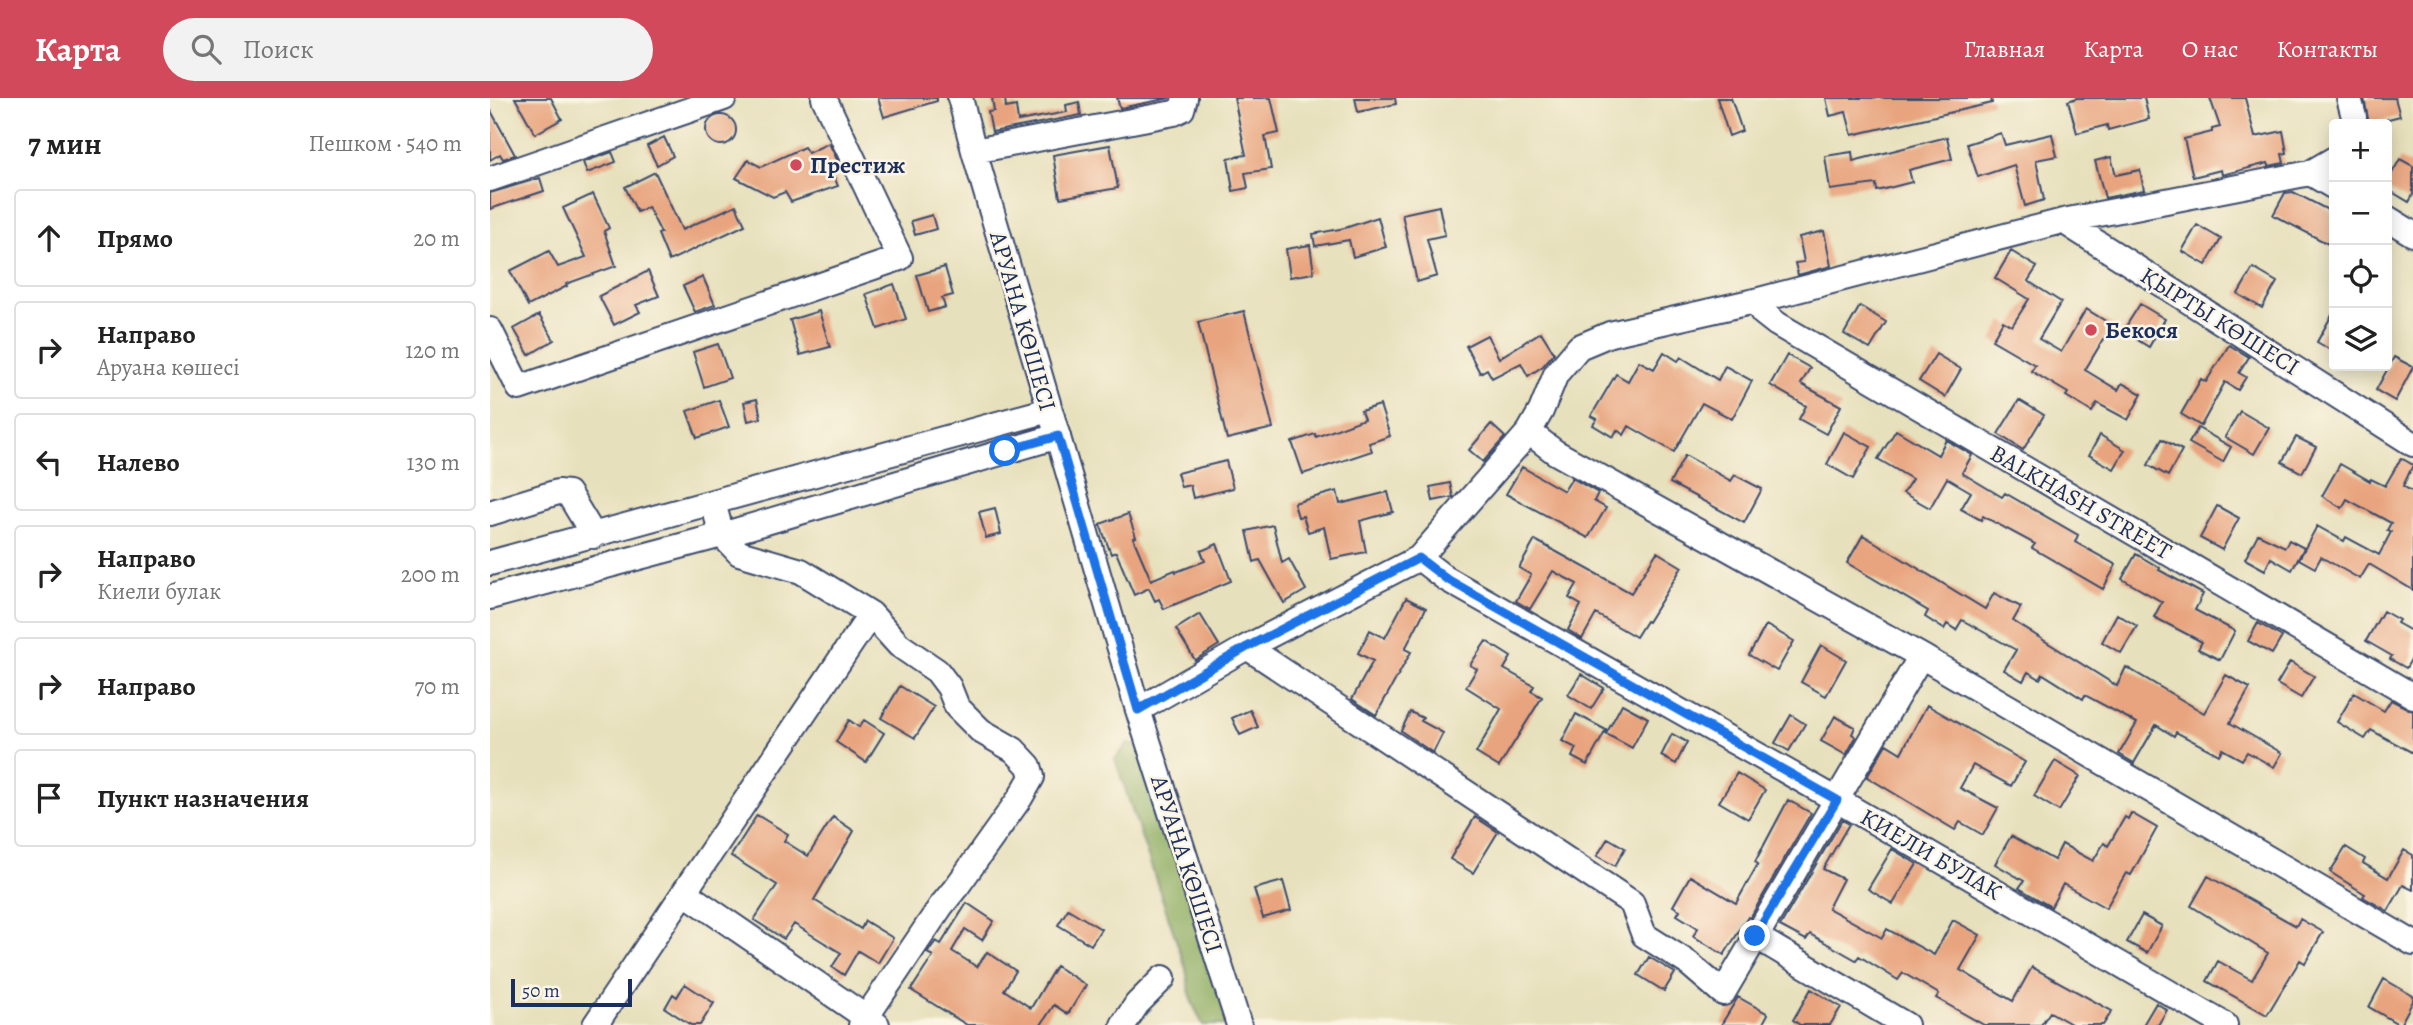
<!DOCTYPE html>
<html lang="ru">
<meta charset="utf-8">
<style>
body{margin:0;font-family:Alegreya,serif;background:#f2f2f2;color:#222}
.controls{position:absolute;right:21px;top:21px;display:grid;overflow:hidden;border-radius:7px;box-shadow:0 4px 18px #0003}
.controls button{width:63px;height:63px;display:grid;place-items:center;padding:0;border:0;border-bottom:2px solid #e0e0e0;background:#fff;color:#222;font:35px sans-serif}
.scale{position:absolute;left:21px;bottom:18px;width:121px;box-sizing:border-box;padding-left:7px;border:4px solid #1b2f5e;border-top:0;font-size:19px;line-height:24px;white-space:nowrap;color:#1b2f5e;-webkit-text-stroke:5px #fcf5e5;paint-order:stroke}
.stop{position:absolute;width:21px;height:21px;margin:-16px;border:5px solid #1a73e8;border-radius:50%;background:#fff}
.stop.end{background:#1a73e8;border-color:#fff;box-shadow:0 2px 7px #0008}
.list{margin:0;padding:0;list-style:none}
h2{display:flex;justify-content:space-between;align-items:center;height:91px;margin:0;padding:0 28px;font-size:30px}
h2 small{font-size:23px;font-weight:400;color:#767676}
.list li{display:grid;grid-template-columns:46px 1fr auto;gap:21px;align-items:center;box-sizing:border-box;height:98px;margin:0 14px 14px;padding:0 14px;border:2px solid #e0e0e0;border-radius:7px}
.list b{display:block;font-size:26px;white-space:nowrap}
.list p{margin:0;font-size:23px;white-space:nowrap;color:#767676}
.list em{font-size:23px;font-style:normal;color:#767676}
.icon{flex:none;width:38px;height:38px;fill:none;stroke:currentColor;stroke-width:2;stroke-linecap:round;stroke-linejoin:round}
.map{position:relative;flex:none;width:1923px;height:927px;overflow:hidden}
header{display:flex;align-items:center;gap:42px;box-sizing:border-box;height:98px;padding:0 35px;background:#d1495b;color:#fff}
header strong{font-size:33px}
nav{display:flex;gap:38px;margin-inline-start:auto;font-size:24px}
.search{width:490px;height:63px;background:#f2f2f2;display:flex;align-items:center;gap:18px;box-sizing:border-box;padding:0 24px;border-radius:38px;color:#767676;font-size:26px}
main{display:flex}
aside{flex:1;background:#fff}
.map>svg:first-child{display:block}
.forest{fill:#8aaa5d;stroke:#526c5e;stroke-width:2}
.building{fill:#e8a47e}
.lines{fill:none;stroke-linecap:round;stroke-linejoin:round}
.minor-casing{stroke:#3a4a6c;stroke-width:28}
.minor{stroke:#fff;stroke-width:24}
.route{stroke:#1a73e8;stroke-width:9}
.poi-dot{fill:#d1495b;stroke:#fcf5e5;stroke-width:2.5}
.labels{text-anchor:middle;stroke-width:5;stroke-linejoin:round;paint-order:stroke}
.poi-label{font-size:24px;font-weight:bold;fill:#1b2f5e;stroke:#fcf5e5;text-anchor:start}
.street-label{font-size:24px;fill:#1b2f5e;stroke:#fcf5e5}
</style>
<header>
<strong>Карта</strong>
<div class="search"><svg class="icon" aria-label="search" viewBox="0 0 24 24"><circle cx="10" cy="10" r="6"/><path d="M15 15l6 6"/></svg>Поиск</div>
<nav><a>Главная</a><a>Карта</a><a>О нас</a><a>Контакты</a></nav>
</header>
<main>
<aside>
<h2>7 мин<small>Пешком · 540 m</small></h2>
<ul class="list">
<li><svg class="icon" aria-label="ahead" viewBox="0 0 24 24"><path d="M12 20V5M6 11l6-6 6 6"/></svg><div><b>Прямо</b></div><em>20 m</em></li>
<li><svg class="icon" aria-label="right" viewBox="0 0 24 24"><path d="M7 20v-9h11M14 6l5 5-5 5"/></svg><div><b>Направо</b><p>Аруана көшесі</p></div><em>120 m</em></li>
<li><svg class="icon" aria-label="left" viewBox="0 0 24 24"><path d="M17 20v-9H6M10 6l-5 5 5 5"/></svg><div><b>Налево</b></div><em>130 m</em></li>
<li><svg class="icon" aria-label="right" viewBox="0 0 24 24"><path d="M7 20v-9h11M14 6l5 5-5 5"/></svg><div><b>Направо</b><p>Киели булак</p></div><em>200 m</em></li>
<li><svg class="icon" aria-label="right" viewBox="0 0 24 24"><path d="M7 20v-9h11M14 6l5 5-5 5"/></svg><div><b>Направо</b></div><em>70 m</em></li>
<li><svg class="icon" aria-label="arrive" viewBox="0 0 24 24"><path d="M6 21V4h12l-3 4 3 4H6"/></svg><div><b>Пункт назначения</b></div></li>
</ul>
</aside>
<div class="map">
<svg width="1923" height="927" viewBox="0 0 1923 927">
<rect width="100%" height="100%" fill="#fcf5e5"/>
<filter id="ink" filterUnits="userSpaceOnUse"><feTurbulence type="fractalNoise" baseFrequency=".0143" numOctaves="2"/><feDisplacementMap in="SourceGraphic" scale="14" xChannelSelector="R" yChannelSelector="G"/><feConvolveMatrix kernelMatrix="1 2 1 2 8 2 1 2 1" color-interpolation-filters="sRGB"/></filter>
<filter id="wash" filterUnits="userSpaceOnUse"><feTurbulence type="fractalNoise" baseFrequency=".00686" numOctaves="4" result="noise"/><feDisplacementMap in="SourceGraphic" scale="28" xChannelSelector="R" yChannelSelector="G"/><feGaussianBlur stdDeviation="1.57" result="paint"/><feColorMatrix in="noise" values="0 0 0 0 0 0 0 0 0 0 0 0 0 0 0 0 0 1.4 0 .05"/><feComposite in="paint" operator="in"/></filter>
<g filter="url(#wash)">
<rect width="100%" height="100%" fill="#e7e0bc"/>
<path class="forest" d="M638 646 654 649 737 916 736 927H713L701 902 696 871 625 661Z"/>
<g id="blocks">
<path class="building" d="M25 0H61L72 21 45 36Z
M388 0H447V3L394 19Z
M502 0H515L516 10 526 8 528 23 577 14 576 7 589 4 591 17 502 34 498 14 504 13Z
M627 0H680L630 10Z
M744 0H781L789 35 775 38 781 71 755 75 758 90 743 93 738 60 756 57Z
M865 0H905L906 6 868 14Z
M1227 0H1241L1252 33 1239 38Z
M1336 0H1501L1502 5 1362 37 1356 14 1340 18Z
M1587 0H1654L1659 21 1618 32 1617 27 1587 35 1578 3Z
M1720 0H1755L1765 39 1793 33 1797 55 1792 56 1794 65 1779 68 1778 65 1732 77 1731 72 1703 79 1694 41 1722 34V31L1730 29Z
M1874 0H1905L1910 18 1879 26Z
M0 11 25 57 13 61 10 56 0 62Z
M216 32a15 15 0 1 1 30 0a15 15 0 1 1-30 0Z
M1511 35 1515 47 1562 36 1567 58 1546 62 1554 102 1535 108 1524 67 1488 79 1477 46Z
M174 39 183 58 167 67 157 48Z
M1457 39 1462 61 1419 72 1422 84 1387 93 1386 86 1340 92 1335 58 1362 54 1363 63Z
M339 45 351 70 342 74 348 88 301 104 295 94 283 99 246 80 258 62 271 69 314 49 318 55Z
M620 47 628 90 570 100 563 57Z
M122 54 126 64 97 75 93 64Z
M1621 59 1626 77 1650 72 1654 92 1615 100 1605 63Z
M1910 61 1923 68V97L1919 104 1897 91V84Z
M165 74 192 132 246 107 255 127 179 163 168 136 171 135 158 109 147 114 135 89Z
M50 80 54 93 0 111V95Z
M1803 94 1844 115V149L1783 117 1795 95Z
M103 96 119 130 114 133 126 168 76 186 77 188 38 208 20 173 59 153 68 169 96 159 73 110Z
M949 108 955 137 937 141 947 178 927 184 912 116Z
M442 117 446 131 425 137 421 123Z
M888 119 896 149 863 159 859 142 825 148 823 136 855 130Z
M1707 127 1731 141 1716 167 1692 153Z
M1334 133 1341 168 1308 177 1305 165 1314 164 1309 139Z
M820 147 824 175 800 179 796 151Z
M1521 153 1547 169 1538 183 1571 204 1549 241 1571 254 1596 211 1622 227 1595 272 1628 292 1632 285 1652 296 1638 322 1607 305 1602 314 1576 298 1578 295 1541 273 1545 267 1502 242 1513 223 1522 228 1539 201 1505 180Z
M455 169 463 197 452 200 455 209 438 214 427 177Z
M1763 170 1787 184 1772 210 1748 196Z
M158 173 169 198 146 207 150 214 124 227 109 198Z
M213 179 225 207 205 214 193 188Z
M404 186 416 221 388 231 376 196Z
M1650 206 1675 221 1659 249 1633 233Z
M1370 208 1396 224 1380 251 1354 236Z
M329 213 340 249 310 257 300 222Z
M754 213 783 330 737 341 708 224Z
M1844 213V254L1827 244Z
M49 217 64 242 39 257 24 231Z
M1051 234 1064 255 1053 268 1038 278 1031 265 1002 280 997 271 990 275 976 248 997 237 1009 260Z
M228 246 240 280 214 289 203 254Z
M1739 247 1759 259 1749 275 1756 279 1748 292 1735 284 1711 328 1691 316 1711 281 1716 284Z
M1174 254 1188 263 1191 259 1228 282 1235 268 1262 283 1242 321 1212 305 1184 354 1139 328 1134 337 1127 332 1123 339 1103 327 1107 321 1101 318 1126 276 1138 283 1149 263 1164 271Z
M1446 256 1471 271 1455 299 1429 283Z
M1297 257 1320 270 1311 286 1351 308 1336 336 1309 321 1316 308 1280 287Z
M1904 259 1923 269 1905 303 1886 292Z
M267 301 271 320 258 323 254 304Z
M229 302 239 329 207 340 197 313Z
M1529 302 1554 317 1533 352 1508 336Z
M890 307 900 338 879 345 882 353 813 376 802 344 825 336 826 339 874 321 871 313Z
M1750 313 1779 330 1764 356 1735 339Z
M1001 326 1015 339 993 364 979 352Z
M1708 330 1741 349 1733 364 1699 345Z
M1406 332 1448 357 1456 342 1482 357 1472 375 1512 399 1515 395 1588 437 1585 444 1626 467 1613 491 1542 450 1545 446 1493 418 1491 422 1471 411 1481 394 1457 380 1440 410 1413 395 1422 381 1388 361Z
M1354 334 1381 349 1363 381 1337 366Z
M1610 337 1635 352 1624 371 1599 357Z
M1806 339 1826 349 1812 375 1792 364Z
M1672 341 1692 352 1678 378 1658 367Z
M1195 357 1241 383 1245 377 1272 391 1254 425 1180 385Z
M1911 360 1923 367 1913 388 1923 394V492L1879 466 1870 481 1831 459 1825 470 1809 461 1827 428 1854 443 1856 439 1889 457 1901 434 1897 432 1901 425 1857 401 1852 410 1832 398 1850 366 1880 383 1881 381 1895 388Z
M736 363 743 390 703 400 700 387 691 389 687 375Z
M1032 369 1074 393 1082 380 1108 395 1104 403 1116 410 1098 440 1016 396Z
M960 385 963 399 943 403 940 389Z
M847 393 850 406 898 394 903 414 870 423 876 454 841 461 834 429 818 434 813 418 808 419 804 405Z
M1727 408 1749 420 1732 452 1710 440Z
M505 410 511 436 496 440 489 414Z
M638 416 646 439 643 440 661 482 685 472 686 474 715 463 711 453 727 446 741 483 674 511 669 501 665 503 659 490 644 497 626 454 621 456 610 426Z
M783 427 792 465 799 461 816 492 794 505 770 462 764 464 757 433Z
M1768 436 1795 449 1799 442 1814 450 1802 472 1781 460 1775 472 1755 461Z
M1373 437 1495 511 1504 495 1531 509 1523 523 1627 588 1636 569 1714 615 1736 577 1760 590 1740 625 1792 655 1784 669 1757 654 1752 662 1732 651 1729 657 1686 634 1684 638 1666 627 1644 665 1629 656 1647 625 1595 597 1593 601 1553 576 1550 581 1538 574 1533 583 1514 572 1526 552 1472 522 1466 532 1457 526 1454 531 1435 519 1438 513 1357 465Z
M1045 442 1141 495 1167 454 1192 469 1158 524 1156 523 1146 539 1106 516 1092 541 1078 532 1091 507 1079 500 1087 486 1063 473 1040 511 1026 503 1041 477 1029 470Z
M1646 456 1670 470 1669 472 1713 496 1705 512 1745 533 1730 562 1708 551 1712 544 1664 519 1672 504 1632 481Z
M916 500 936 510 915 551 921 554 886 617 862 601 883 563 868 555 880 532 895 540Z
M1893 513 1909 522 1907 525 1923 534V558L1916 570 1900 561 1902 558 1876 543Z
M710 516 729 547 705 562 686 531Z
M1627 516 1647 528 1631 555 1612 544Z
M1768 525 1792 539 1782 556 1758 543Z
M1276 527 1304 543 1287 573 1259 557Z
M996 543 1021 559 1014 571 1044 588 1041 593 1052 599 1009 669 986 655 1011 611 976 589 987 571 980 567Z
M1331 547 1356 562 1336 598 1311 584Z
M1800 564 1824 578 1811 600 1787 586Z
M1091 576 1114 590 1101 611 1078 597Z
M410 588 444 609 425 640 391 620Z
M1864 595 1894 613 1901 602 1923 613V655L1881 632 1875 641 1847 624Z
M1132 606 1158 620 1142 650 1116 636Z
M1437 607 1535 664 1521 688 1483 667 1470 690 1508 710 1493 737 1470 724 1465 732 1377 679 1396 646 1411 655Z
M760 612 768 629 750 637 742 620Z
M920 614 933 620 931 623 953 635 943 655 911 633Z
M1086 616 1116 632 1097 667 1082 659 1086 650 1072 643Z
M1301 617 1315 626 1299 653 1285 645Z
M1345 618 1365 629 1362 636 1366 639 1356 657 1331 643Z
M359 622 369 629 374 622 394 635 376 664 346 644Z
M1182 636 1197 644 1186 666 1171 658Z
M1565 663 1590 678 1569 713 1544 698Z
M1247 675 1275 692 1258 721 1229 704Z
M1298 702 1321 715 1260 820 1258 819 1234 857 1203 838 1208 830 1187 817 1190 812 1183 808 1200 778 1246 805 1268 766 1265 764Z
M1641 715 1667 730 1641 777 1636 775 1616 810 1573 786 1561 809 1529 790 1534 783 1505 766 1521 738 1564 762 1572 746 1603 763 1614 745 1618 748 1635 719 1638 721Z
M267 717 298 736 294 743 318 758 343 719 364 733 324 802 371 831 375 823 403 840 388 865 368 853 354 877 342 869 351 855 304 826 294 841 264 822 287 787 241 758Z
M985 719 1008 734 983 775 960 761Z
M1352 722 1359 726 1333 771 1353 781 1338 810 1392 840 1397 831 1444 857 1463 822 1490 837 1470 872 1523 903 1542 869 1622 913 1613 927H1583L1560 914 1551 927H1494L1446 900 1449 896 1413 875 1408 882 1369 858 1366 862 1320 836 1316 842 1290 828Z
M1118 740 1135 750 1125 768 1107 758Z
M1856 749 1875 761 1873 765 1898 780 1914 752 1923 757V792L1913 787 1898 813 1873 799 1875 796 1840 774Z
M1402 751 1427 766 1403 806 1378 791Z
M1718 778 1806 828 1810 821 1833 834 1815 865 1810 862 1777 917 1717 883 1728 863 1762 882 1778 855 1701 808Z
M793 783 801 812 773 820 764 791Z
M477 805 504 823 492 842 475 831 462 853 487 869 497 854 526 873 514 892 541 910 566 868 596 887 578 916 564 907 551 927H477L421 892 443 858 437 855 446 843 451 846Z
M578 811 611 831 601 847 568 827Z
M1652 817 1672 828 1657 855 1637 844Z
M1159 859 1185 875 1174 893 1148 877Z
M1894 881 1923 898V903L1910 927 1879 909Z
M195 886 224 905 210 927H201L175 910 183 896 187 899Z
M1321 891 1351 909 1340 927H1310L1303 922Z
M1248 899 1278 916 1272 927H1231Z
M1666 905 1677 912 1668 927H1653Z"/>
</g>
</g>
<g filter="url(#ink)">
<use href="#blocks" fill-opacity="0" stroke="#3a4a6c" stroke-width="2"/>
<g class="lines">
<defs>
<path id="minor" d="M470 0 484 53 648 612 749 927
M1859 0 1864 19V26
M484 53 684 15 692 11 695 0
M1820 75 1844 89
M0 81 234 0
M1897 120 1923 136
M1573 123 1923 346
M1265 203 1273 215 1287 226 1923 598
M0 232 29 290 410 160 334 0
M1039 334 1051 313 1066 276 1089 249 1120 236 1265 203 1573 123 1820 75 1844 61
M223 405 232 437 249 455 311 473 381 516 409 547 447 573 459 589 467 609 491 633 524 652 539 668 542 679 530 700 468 787 451 808 371 927
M0 415 68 394 78 395 104 438
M929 460 955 480 1347 702 1735 927
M0 465 559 312
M0 499 232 437 568 338
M757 549 1142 805 1154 837 1198 865 1233 895 1431 558
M648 612 757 549 929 460 1039 334 1065 354 1431 558 1923 845
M195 795 387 927
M1265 838 1416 927
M105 927 381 516
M633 927 647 906 673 880"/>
</defs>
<use href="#minor" class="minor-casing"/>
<use href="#minor" class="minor"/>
</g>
</g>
<g class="lines" filter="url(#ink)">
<path class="route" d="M515 353 568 338 648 612 757 549 929 460 955 480 1347 702 1265 838"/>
</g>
<g class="poi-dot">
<circle cx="306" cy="67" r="7"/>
<circle cx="1601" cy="232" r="7"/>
</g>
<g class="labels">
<g class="poi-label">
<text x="320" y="75">Престиж</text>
<text x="1615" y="240">Бекося</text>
</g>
<g class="street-label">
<text transform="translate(533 223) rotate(74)" y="8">АРУАНА КӨШЕСІ</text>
<text transform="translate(1730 223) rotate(32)" y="8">ҚЫРТЫ КӨШЕСІ</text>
<text transform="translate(1591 404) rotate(30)" y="8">BALKHASH STREET</text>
<text transform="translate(1441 756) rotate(30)" y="8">КИЕЛИ БУЛАК</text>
<text transform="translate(697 766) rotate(72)" y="8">АРУАНА КӨШЕСІ</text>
</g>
</g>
</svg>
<div class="controls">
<button>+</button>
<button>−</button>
<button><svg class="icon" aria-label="locate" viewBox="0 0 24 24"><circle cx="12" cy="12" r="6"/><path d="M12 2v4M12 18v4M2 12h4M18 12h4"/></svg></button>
<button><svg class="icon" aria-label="layers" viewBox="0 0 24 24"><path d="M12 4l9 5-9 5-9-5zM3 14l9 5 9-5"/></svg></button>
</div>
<div class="scale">50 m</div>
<div class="stop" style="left:515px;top:353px"></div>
<div class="stop end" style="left:1265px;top:838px"></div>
</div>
</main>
